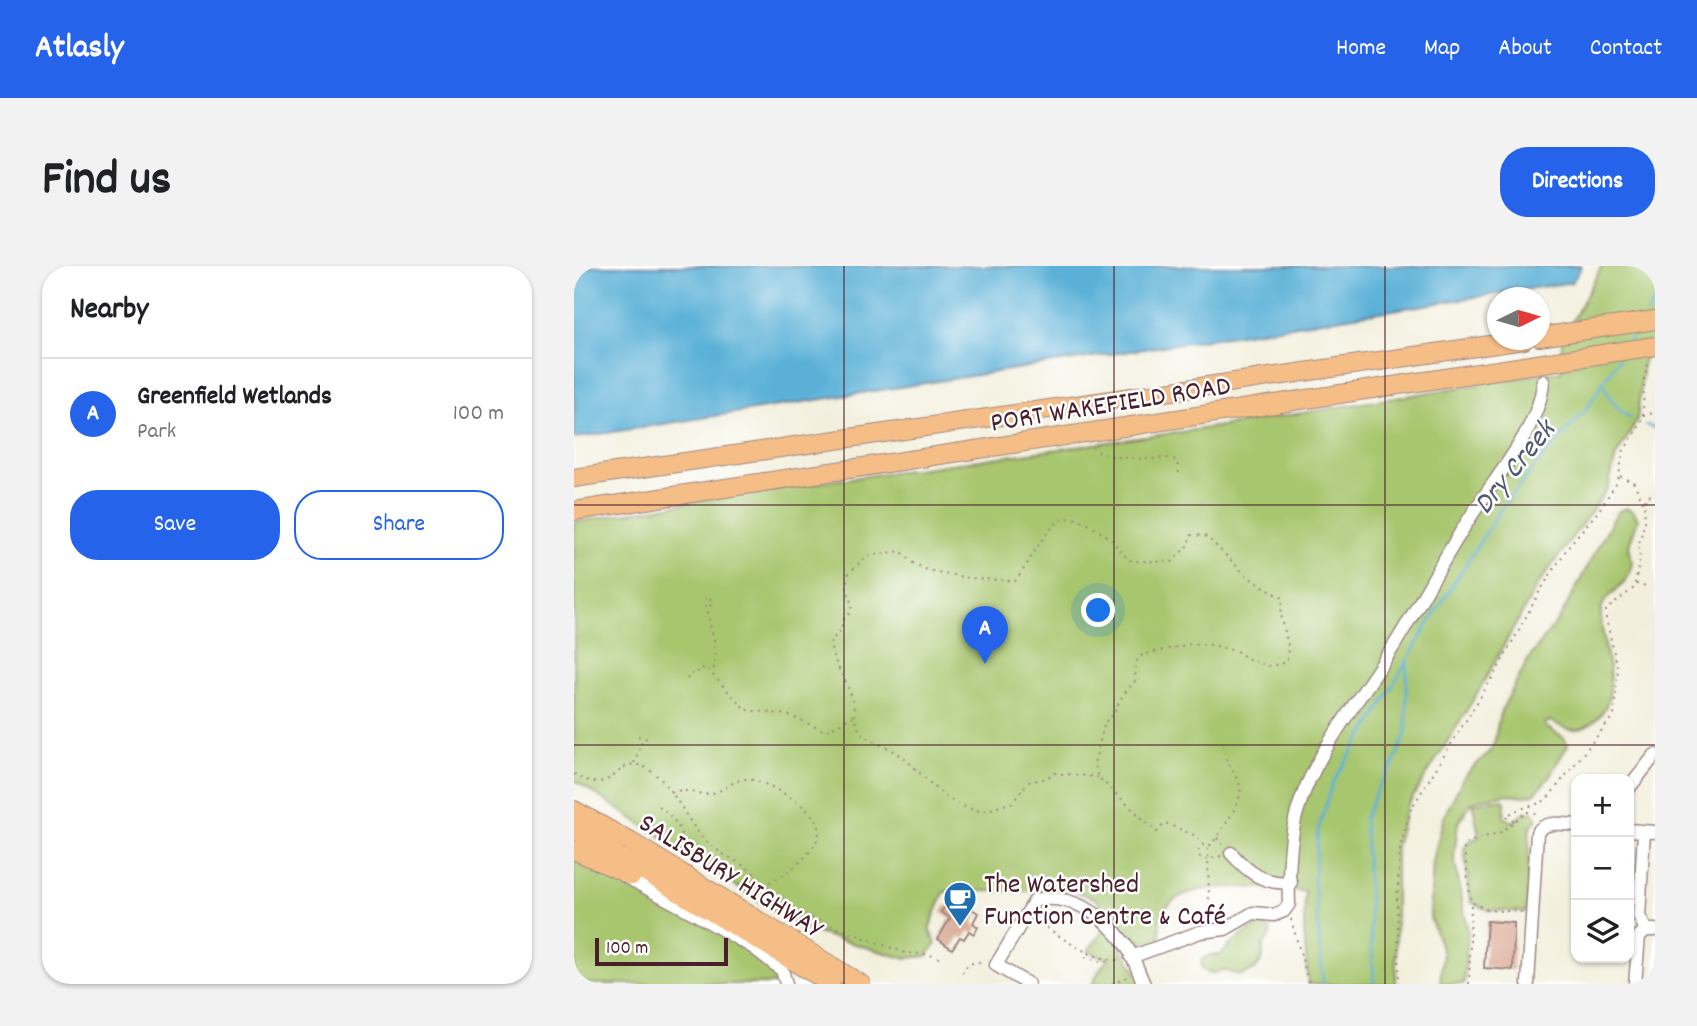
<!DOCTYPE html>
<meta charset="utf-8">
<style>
body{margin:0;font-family:Dekko,sans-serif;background:#f2f2f2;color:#202124}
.controls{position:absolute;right:21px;bottom:21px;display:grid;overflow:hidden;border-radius:14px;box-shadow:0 2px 5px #0004}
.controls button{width:63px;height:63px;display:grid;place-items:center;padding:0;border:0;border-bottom:2px solid #e0e0e0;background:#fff;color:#202124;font:35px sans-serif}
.compass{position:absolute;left:913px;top:21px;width:63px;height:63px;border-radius:50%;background:#fff;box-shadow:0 2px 5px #0004;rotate:85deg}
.scale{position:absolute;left:21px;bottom:18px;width:133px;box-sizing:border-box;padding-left:7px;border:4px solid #4a1f2b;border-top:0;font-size:19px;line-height:24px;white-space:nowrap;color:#4a1f2b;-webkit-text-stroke:5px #fff;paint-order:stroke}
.you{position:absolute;left:525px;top:345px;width:24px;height:24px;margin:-18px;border:5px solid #fff;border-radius:50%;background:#1a73e8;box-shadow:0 0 0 10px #1a73e833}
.badge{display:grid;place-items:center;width:46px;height:46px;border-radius:50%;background:#2563eb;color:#fff;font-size:23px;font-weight:700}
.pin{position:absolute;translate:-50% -58px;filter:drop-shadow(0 2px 4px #0008)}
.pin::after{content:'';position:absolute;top:37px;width:24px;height:21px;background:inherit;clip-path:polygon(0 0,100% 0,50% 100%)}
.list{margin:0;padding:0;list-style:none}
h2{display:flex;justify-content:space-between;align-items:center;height:91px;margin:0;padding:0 28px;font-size:30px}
h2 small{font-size:23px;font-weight:400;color:#757577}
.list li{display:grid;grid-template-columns:46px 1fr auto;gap:21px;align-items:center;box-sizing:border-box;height:112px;padding:0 28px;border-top:2px solid #e0e0e0}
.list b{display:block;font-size:26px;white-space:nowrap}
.list p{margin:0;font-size:23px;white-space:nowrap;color:#757577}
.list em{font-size:23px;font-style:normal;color:#757577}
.actions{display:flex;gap:14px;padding:21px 28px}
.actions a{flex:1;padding:16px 0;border:2px solid #2563eb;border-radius:28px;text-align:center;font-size:24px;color:#2563eb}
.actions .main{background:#2563eb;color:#fff}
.icon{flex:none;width:38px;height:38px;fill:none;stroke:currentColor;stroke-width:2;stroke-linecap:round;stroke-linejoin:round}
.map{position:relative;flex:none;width:1081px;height:718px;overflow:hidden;border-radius:28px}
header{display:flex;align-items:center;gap:42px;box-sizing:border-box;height:98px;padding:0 35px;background:#2563eb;color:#fff}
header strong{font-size:33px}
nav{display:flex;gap:38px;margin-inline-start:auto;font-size:24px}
.intro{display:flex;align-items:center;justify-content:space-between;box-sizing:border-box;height:168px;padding:0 42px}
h1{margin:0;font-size:49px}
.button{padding:18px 32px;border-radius:28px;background:#2563eb;color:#fff;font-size:24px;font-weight:700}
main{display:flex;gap:42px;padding:0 42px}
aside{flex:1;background:#fff;border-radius:28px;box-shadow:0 2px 5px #0004}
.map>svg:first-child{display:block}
.green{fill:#a7c66e;stroke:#78724c;stroke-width:2}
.water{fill:#5ab0d7;stroke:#526881;stroke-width:2}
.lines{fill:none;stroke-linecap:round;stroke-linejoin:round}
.stream{stroke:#5ab0d7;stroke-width:2.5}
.building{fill:#d9a892}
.minor-casing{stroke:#9e8784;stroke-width:15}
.highway-casing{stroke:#9e8784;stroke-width:20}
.path{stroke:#9e8784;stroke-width:2;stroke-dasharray:2 5;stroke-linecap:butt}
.minor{stroke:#fff;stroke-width:12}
.highway{stroke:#f6be87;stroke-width:18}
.highway-bridge-casing{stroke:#9e8784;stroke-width:20;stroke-linecap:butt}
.highway-bridge{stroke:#f6be87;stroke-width:18}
.grid{fill:none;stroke:#4a1f2b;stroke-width:2;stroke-opacity:0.55}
.labels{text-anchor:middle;stroke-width:5;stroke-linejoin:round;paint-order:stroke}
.street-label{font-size:28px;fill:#4a1f2b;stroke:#fff}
.poi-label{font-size:28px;fill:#4a1f2b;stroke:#fff;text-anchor:start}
.water-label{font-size:30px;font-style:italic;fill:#505970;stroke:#fff}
</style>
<header>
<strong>Atlasly</strong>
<nav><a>Home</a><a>Map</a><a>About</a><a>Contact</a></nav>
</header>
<div class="intro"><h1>Find us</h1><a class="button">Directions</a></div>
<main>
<aside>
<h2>Nearby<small></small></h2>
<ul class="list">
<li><span class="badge">A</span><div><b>Greenfield Wetlands</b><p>Park</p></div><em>100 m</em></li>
</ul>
<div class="actions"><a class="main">Save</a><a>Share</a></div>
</aside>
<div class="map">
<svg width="1081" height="718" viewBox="0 0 1081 718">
<rect width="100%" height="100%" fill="#fff"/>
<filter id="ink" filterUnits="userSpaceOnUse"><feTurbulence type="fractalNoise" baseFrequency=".0143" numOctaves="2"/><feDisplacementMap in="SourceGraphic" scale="14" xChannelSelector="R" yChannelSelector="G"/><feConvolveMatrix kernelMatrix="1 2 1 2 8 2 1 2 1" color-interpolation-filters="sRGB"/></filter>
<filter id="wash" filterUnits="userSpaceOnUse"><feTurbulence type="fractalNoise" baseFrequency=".00686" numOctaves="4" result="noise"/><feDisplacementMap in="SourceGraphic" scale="28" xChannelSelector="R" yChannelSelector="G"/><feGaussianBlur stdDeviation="1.57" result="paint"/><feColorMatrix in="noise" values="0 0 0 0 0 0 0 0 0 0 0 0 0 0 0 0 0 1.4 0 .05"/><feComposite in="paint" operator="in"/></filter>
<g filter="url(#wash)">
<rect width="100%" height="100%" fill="#f2efdc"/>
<path class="green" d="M1028 0H1081V71L1069 95 1063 155 1042 190 1034 222 963 320 904 426 832 542 822 581V718H734L730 664 731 625C696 623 604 608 587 650 585 656 586 666 586 672L571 676 553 675 548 663 522 633 501 625H379L370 626 355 663 362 678 353 690 333 692 322 690 226 662 0 514V256L178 226 635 162 987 105 988 74Z
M1052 242 1060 246 1064 253 1055 279 1058 296 1056 306 1050 316 1031 335 1027 342C1024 379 1055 429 1018 457 1003 468 991 464 977 455L971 457 972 461 990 472 994 479 973 514 960 528 950 530 932 528 904 534 897 537 884 557 880 591 894 666 890 718H866L869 687 856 651 859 595 870 550 890 511 914 487 920 478 926 447 955 392 987 350 1039 253 1045 245Z
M928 533 931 536 930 551 939 556 952 546H960L963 553 956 561 952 646 914 644 897 636 890 583 894 576 905 571 899 538Z
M0 588 119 649 201 702 207 718H0Z
M533 659 570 718H518L528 700 535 694 514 685Z
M689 659 696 663C697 671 695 673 689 678V692L681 704 666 709 647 704 642 707 634 706 627 701 628 693 636 689H647C656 677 674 663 689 659Z"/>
<path class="water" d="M0 0H1008L998 16 0 172Z"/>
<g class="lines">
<path class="stream" d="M1073 48 1081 34
M1054 77 1062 65
M1029 117C1035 133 1043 143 1057 152
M1072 159 1081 162
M749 718 740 613 744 564 759 516 798 456 853 360 926 244 968 192 1012 143 1045 92
M800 718 790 553 804 522 818 501 832 467 833 396"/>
</g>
<g id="blocks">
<path class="building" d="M372 639 384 647 392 639 404 647 399 657 404 661 400 668 395 665 390 673 386 671 378 683 364 673 376 652 367 646Z
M913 655 940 657 939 704 910 702Z"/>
</g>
</g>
<g filter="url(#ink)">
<use href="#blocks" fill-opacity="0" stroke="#9e8784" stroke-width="2"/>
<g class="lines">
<defs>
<path id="minor" d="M1055 522 1081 489
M1055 564 1081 566
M1070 566 1065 650 1072 664
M657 587C674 606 690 619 717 616
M50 610 123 649 180 682 208 704 212 718
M557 691 626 666 651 663 679 647 700 649 710 645 715 638C714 613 716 566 724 543 741 486 790 428 821 378 849 333 873 285 903 241 926 206 967 157 969 115
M454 718 422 699 461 634C498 627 529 648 551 678 559 689 564 705 570 718
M954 718 963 567C971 554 989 558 1002 559
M1061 718 1065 670 1072 664H1081"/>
<path id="highway" d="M965 71 1081 54
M0 212 950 74
M0 245 976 96
M0 544 57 576 287 718
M0 563 257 718
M0 584 58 610"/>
</defs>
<use href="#minor" class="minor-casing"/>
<use href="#highway" class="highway-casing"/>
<path class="path" d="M1069 149 1081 147
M518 181C529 192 555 192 571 193 583 194 591 189 603 195L605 209
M1046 210 1060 217 1069 236
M1062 318 1074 320
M134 347 138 335 135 331 132 332 131 338 140 374V407
M113 413 116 408H123L125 403 132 402 172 444 214 449 251 465 280 450
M64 470 76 474
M60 497 69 472
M0 508C44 536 42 480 77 505 100 521 111 553 130 573 146 591 176 598 191 618 197 626 198 634 206 640L331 687 353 688 365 692
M524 511 479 507 473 512 454 516 438 537C426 539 413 547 402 544 367 537 351 508 325 488 312 479 295 477 285 463 279 455 281 441 278 432 272 412 259 398 256 377L267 363 269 354 275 348 278 340 272 319 275 307 293 290 327 285 339 297 353 304 395 312 441 315C456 299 474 250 498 252 506 252 523 264 531 269 543 276 547 290 558 295L598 296 615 278 616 269 631 270 636 274 674 311 709 332 707 348 714 380 713 393 707 398 694 400 672 392 665 386 639 379 616 378 568 389 562 396 561 415 549 429 538 450 531 456 520 498 524 511 583 566 591 557 620 569 634 583 635 638 639 646 633 653
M97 526C112 521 125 531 139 527 152 524 159 513 173 513 191 514 238 541 244 558 253 580 209 613 191 618
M85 540C101 552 114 569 105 588
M940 555 932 551C945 540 959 542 973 533L1040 449 1044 403 1032 353V344L1060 322 1066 295 1065 278 1071 255 1070 238 1072 232 1081 226
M643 572 649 579
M647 590 633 593 626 591 624 585 629 579H637C645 568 671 533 666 520 662 507 649 494 650 479
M948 646 913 644 897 636 890 583 894 576 927 566 952 546H960L963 550
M717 653 735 718
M461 654C486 669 516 696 547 694
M511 691 527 696 536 695
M388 707 394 698 411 695
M538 718 554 710
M825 718 823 634 826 583 837 543 922 406 966 325 996 278 1023 247 1044 215 1049 186 1066 159 1069 149 1070 113 1075 95
M895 718 897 637"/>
<use href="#minor" class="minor"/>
<use href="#highway" class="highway"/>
<defs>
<path id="highway-bridge" d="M976 96 1081 80"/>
</defs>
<use href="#highway-bridge" class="highway-bridge-casing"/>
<use href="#highway-bridge" class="highway-bridge"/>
</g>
</g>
<path class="grid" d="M270 0V718M540 0V718M811 0V718M0 239H1081M0 479H1081"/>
<defs>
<symbol id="cafe-pin" viewBox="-11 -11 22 30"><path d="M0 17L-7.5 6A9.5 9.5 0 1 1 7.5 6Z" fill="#1f6fb2" stroke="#fff"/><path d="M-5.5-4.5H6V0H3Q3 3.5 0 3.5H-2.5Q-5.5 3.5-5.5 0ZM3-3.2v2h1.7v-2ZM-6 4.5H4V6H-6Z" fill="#fff"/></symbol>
</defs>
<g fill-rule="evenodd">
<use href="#cafe-pin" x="367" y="613" width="38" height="52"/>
</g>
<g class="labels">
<g class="street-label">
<text transform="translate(536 136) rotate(-9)" y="10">PORT WAKEFIELD ROAD</text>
<text transform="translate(158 608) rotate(32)" y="10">SALISBURY HIGHWAY</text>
</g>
<g class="poi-label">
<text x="410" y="626">The Watershed<tspan x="410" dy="32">Function Centre &amp; Café</tspan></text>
</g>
<g class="water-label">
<text transform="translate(939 200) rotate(-51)" y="10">Dry Creek</text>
</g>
</g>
</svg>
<div class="controls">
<button>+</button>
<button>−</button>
<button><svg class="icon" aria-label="layers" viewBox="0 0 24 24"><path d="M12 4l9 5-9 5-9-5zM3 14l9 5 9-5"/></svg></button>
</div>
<svg class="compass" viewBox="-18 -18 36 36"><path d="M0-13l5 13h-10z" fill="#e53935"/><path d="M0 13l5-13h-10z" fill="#757577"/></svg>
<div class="scale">100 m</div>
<div class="you"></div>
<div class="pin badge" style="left:411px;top:398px">A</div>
</div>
</main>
